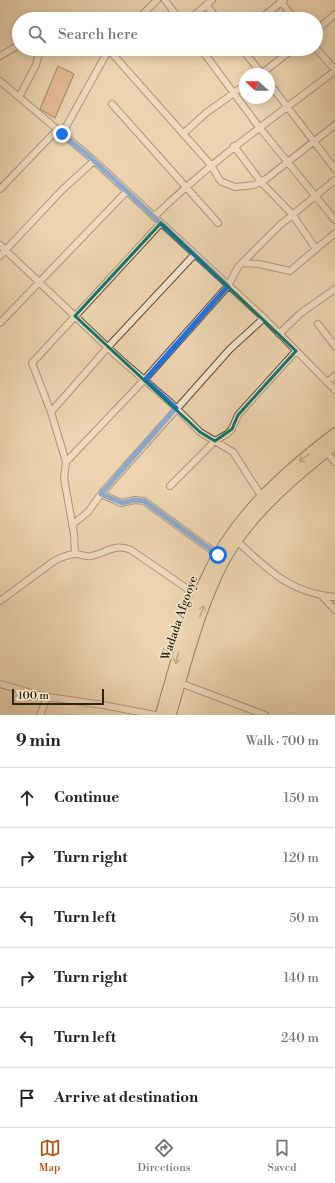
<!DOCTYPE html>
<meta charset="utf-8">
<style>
body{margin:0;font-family:"Libre Bodoni",serif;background:#f6f6f6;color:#222}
.compass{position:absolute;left:239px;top:68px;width:36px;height:36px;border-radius:50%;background:#fff;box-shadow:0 2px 10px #0003;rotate:292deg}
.scale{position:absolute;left:12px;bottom:10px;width:92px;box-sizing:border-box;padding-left:4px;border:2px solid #31220e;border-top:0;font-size:11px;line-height:14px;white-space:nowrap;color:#31220e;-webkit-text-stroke:3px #f3e3cc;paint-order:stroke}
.stop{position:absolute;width:12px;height:12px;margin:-9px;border:3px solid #1a73e8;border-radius:50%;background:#fff}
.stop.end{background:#1a73e8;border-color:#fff;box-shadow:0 1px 4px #0008}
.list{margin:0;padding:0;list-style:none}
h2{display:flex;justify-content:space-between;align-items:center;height:52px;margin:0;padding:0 16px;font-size:17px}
h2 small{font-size:13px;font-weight:400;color:#767676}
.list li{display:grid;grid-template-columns:26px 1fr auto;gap:12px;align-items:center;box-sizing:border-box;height:60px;padding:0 16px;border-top:1px solid #e0e0e0}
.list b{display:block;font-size:15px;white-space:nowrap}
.list em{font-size:13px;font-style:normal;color:#767676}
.icon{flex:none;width:22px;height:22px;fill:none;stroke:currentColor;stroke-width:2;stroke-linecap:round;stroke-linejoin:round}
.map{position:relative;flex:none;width:335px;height:715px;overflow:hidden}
.search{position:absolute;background:#fff;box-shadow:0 2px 10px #0003;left:12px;right:12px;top:12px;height:44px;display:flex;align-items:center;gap:10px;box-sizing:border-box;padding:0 14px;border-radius:22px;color:#767676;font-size:15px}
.sheet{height:412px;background:#fff}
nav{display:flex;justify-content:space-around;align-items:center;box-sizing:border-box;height:56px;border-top:1px solid #e0e0e0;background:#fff;font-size:11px;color:#767676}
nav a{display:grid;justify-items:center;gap:2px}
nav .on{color:#b45309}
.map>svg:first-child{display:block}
.building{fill:#dda178;stroke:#31220e}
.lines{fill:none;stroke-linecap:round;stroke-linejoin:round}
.street-casing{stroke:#604e36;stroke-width:8}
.highway-casing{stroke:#31220e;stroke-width:13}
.street{stroke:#f3e3cc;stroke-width:6}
.highway{stroke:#ecd4b0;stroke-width:11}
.oneway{stroke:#8e7b5f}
.route{stroke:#1a73e8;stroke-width:5}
.marked{fill:none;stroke:#0f766e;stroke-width:3;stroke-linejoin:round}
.labels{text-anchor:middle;stroke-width:3.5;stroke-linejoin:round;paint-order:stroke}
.street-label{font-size:12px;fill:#31220e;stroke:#f3e3cc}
</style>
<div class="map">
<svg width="335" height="715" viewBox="0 0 335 715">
<rect width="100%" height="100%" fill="#ecd4b0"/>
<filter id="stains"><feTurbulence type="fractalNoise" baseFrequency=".005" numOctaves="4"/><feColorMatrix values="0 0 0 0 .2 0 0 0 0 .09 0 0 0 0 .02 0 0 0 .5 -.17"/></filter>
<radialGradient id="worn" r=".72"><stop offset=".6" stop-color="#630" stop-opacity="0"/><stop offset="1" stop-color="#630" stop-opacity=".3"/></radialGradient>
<path class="building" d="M58 66 74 74 55 118 40 109Z"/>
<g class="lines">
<defs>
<path id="street" d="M165 0 179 19
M280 0 294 19
M206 5 218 19
M138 19 157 0
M190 19 212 0
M260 19 284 0
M316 31 335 14
M316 48 335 70
M201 49 259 127 335 220
M242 49 262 74
M109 50 211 165 219 179 222 182 235 187 254 185 266 179 335 125
M0 56 19 45
M261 74 293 49
M0 81 90 157 264 318 335 390
M269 83 335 169
M19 97 36 65 40 49
M112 104 218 223
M184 133 206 113 245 85
M62 134 109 49
M234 146 261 182 292 214 316 249
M0 189 57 130
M154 217C210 162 273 118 335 71
M0 245 120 359 171 403 200 432 233 452 262 497
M0 256 62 190 94 161
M242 263 259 264 290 271 335 233
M0 323 126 192
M318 324 335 346
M279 334 301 313 335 289
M327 382 335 376
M51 412 108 347 194 255
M326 452 335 462
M66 462 145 379 228 286 238 267 280 225 335 180
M170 486 215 441 227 434 232 429 238 415 296 351
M101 494 121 503 135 500 144 501 218 555
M72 525 88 512 101 494 230 349 264 318
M237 541C268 570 290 593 335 597
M75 554 74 534 64 478 66 462 51 412 32 363 161 223
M322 596 335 610
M0 601 54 561C60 558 68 554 75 554 81 554 85 557 91 556 106 553 115 543 131 550L198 596
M180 683 265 715
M0 684 42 696 103 705 155 715
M40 715 47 697"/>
<path id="highway" d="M161 715C175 669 186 621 207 577 234 517 284 473 335 434
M170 715C186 663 198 609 224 560 250 513 294 477 335 444"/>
</defs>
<use href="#street" class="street-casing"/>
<use href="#highway" class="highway-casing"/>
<use href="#street" class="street"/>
<use href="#highway" class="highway"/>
</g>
<defs><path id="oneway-shaft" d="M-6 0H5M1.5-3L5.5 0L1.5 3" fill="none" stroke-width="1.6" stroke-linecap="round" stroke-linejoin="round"/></defs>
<g class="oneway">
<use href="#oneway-shaft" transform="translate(304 458) rotate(141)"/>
<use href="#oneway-shaft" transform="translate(202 611) rotate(-70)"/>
<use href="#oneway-shaft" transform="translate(177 658) rotate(105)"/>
</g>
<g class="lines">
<path class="route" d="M62 134 90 157 228 286 145 380 176 408 101 494 122 503 135 500 144 501 218 555"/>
</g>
<path d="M0 0H335V715H0ZM161 223 296 351 238 415 232 429 215 441 200 432 75 316Z" fill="#ecd4b0" fill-opacity=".55" fill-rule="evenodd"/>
<path class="marked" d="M161 223 296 351 238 415 232 429 215 441 200 432 75 316Z"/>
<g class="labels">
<g class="street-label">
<text transform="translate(179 618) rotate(-71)" y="4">Wadada Afgooye</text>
</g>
</g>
<rect width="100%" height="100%" filter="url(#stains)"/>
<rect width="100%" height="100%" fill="url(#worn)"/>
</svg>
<svg class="compass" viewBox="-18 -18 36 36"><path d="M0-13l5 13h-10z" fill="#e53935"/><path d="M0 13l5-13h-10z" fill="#767676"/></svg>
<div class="scale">100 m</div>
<div class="stop" style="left:218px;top:555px"></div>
<div class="stop end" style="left:62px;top:134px"></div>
<div class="search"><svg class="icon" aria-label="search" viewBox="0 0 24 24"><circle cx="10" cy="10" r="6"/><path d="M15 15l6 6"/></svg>Search here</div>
</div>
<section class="sheet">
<h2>9 min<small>Walk · 700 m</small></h2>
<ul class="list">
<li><svg class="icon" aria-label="ahead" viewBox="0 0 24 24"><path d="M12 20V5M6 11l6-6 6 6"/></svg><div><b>Continue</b></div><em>150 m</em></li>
<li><svg class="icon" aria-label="right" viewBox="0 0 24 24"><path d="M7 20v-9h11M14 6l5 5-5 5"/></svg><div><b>Turn right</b></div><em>120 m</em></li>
<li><svg class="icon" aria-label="left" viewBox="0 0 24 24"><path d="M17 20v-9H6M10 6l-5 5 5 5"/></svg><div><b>Turn left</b></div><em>50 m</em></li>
<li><svg class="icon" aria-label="right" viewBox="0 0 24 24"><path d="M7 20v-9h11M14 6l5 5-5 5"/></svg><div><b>Turn right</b></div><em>140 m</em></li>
<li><svg class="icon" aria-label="left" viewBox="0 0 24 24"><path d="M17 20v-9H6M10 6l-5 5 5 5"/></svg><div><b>Turn left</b></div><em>240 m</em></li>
<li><svg class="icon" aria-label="arrive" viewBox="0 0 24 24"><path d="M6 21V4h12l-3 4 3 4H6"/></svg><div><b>Arrive at destination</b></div></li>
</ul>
</section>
<nav>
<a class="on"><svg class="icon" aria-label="map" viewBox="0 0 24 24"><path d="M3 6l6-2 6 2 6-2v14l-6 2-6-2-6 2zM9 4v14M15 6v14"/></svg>Map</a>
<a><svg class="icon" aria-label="directions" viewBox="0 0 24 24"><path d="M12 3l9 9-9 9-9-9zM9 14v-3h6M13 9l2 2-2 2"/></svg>Directions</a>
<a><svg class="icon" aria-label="saved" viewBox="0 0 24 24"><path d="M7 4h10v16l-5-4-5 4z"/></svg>Saved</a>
</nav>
